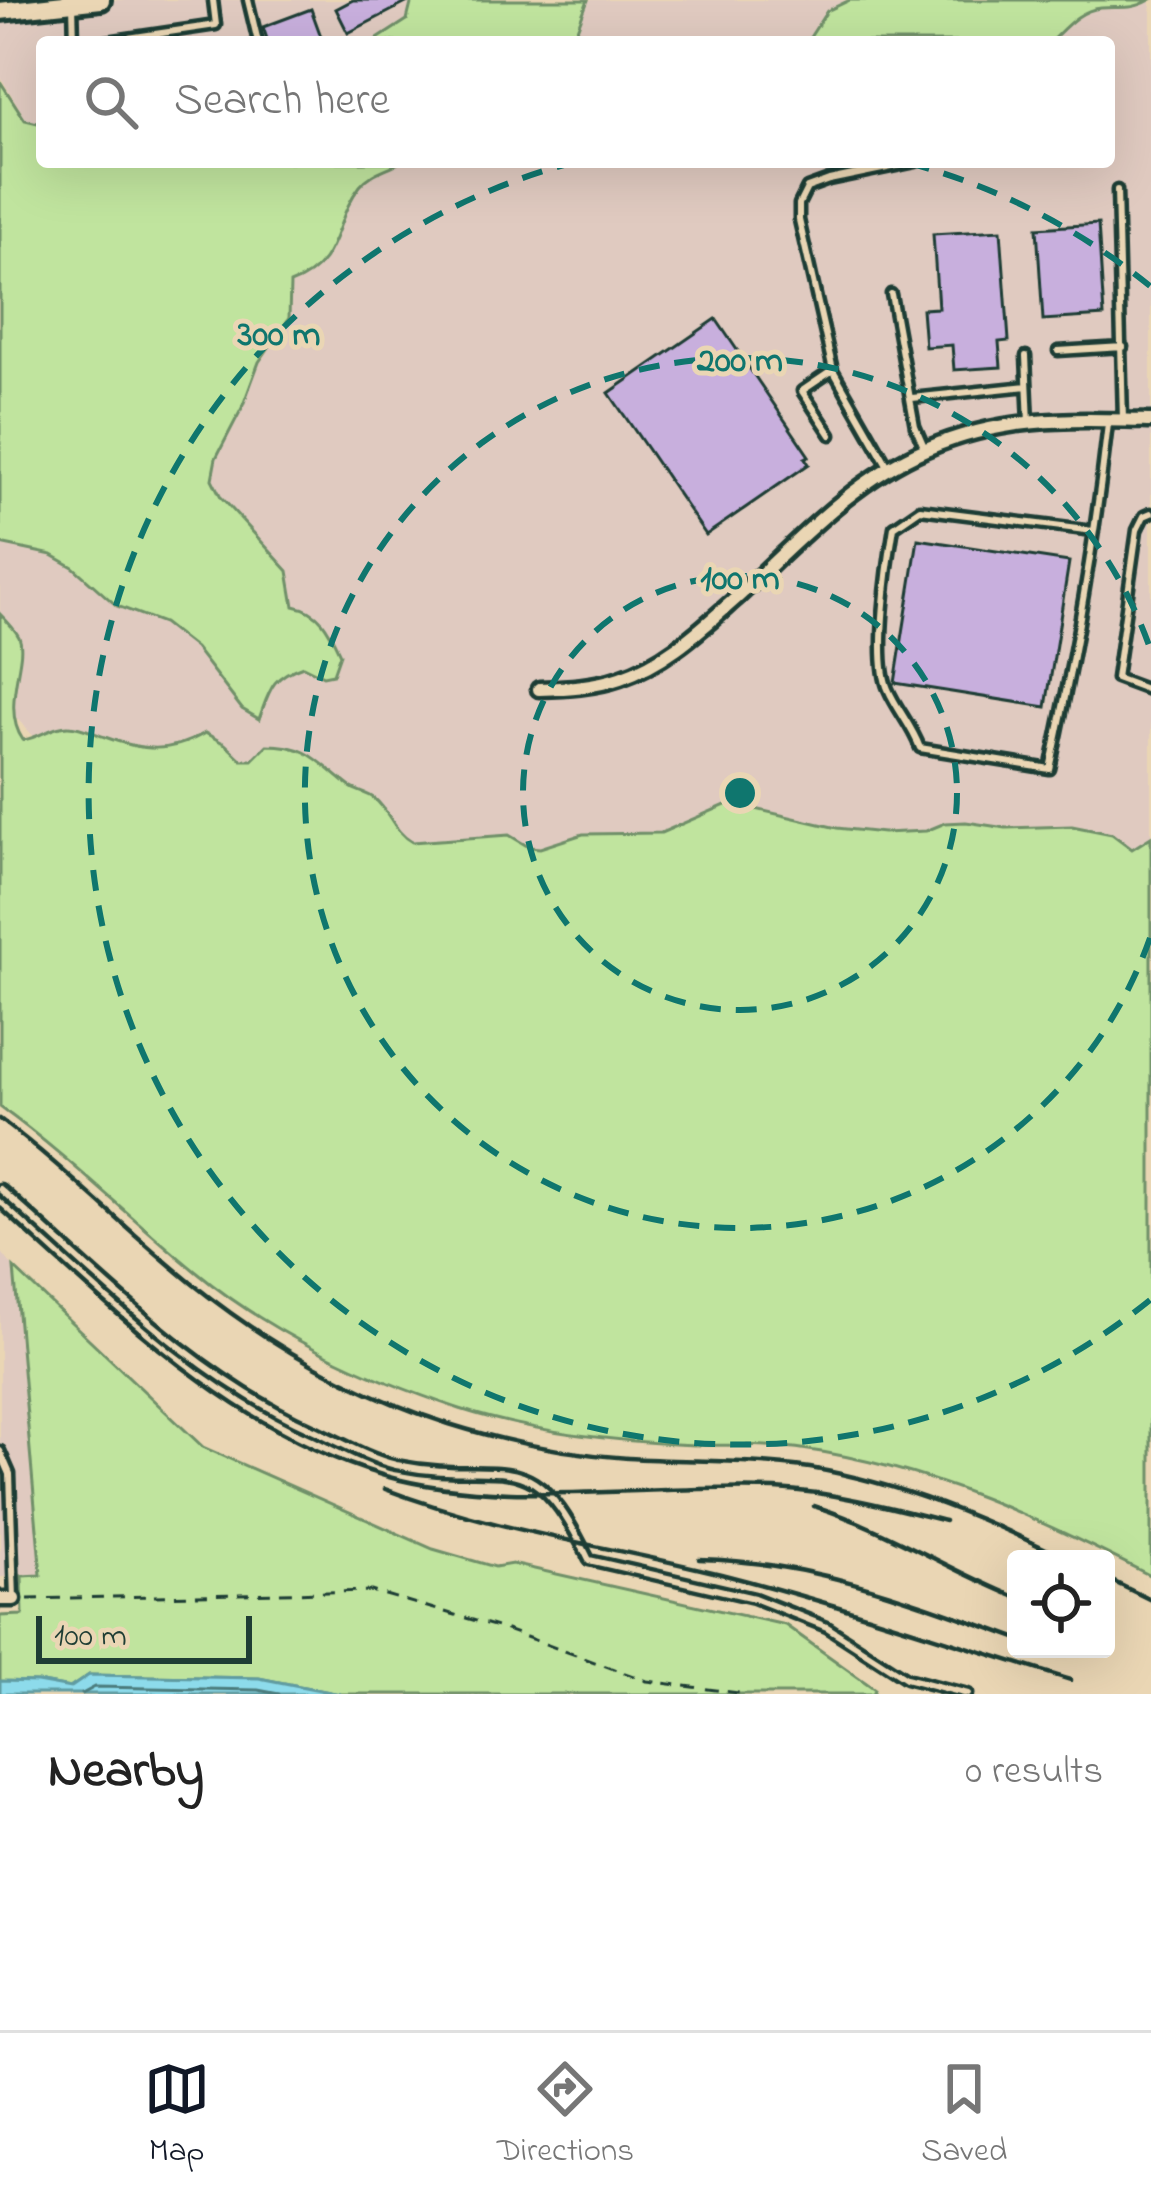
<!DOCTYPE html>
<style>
body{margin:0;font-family:"Indie Flower",sans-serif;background:#f2f2f2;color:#222}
.controls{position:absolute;right:36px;bottom:36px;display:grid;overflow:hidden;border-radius:12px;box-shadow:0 12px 48px #0002}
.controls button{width:108px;height:108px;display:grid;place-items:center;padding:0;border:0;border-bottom:3px solid #e0e0e0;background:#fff;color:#222;font:60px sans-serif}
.scale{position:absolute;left:36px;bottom:30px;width:216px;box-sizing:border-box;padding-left:12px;border:6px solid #1f3d34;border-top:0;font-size:33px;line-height:42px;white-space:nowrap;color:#1f3d34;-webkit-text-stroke:9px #ead6b4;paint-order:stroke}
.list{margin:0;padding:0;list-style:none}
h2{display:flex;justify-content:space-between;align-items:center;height:156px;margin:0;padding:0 48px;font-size:51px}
h2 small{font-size:39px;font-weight:400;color:#767676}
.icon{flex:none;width:66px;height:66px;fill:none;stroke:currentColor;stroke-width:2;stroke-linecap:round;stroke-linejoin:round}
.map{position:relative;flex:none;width:1151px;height:1694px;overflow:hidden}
.search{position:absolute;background:#fff;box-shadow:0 12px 48px #0002;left:36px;right:36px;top:36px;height:132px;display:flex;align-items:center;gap:30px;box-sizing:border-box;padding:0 42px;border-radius:12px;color:#767676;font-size:45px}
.sheet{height:336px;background:#fff}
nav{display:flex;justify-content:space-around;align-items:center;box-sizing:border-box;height:168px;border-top:3px solid #e0e0e0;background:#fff;font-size:33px;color:#767676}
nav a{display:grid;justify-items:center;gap:6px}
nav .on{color:#111827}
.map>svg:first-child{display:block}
.built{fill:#e0cac0}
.green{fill:#c0e49e;stroke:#709069;stroke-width:3}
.water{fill:#8ddbeb;stroke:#619ca2;stroke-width:3}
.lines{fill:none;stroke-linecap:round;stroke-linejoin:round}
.shore{stroke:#4b7c7d;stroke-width:3}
.building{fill:#c8afdd;stroke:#1f3d34;stroke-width:3}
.lane-casing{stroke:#1f3d34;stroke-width:15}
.street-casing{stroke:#1f3d34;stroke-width:21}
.secondary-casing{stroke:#1f3d34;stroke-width:26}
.path{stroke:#1f3d34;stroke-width:3;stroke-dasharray:12 9;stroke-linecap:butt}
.lane{stroke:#ead6b4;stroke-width:6}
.street{stroke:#ead6b4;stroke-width:12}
.secondary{stroke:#ead6b4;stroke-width:16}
.rail{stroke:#1f3d34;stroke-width:4.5}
.ring{fill:none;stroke:#0f766e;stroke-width:6;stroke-dasharray:21 15}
.centre{fill:#0f766e;stroke:#ead6b4;stroke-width:6}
.ring-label{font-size:36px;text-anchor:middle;font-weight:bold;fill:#0f766e;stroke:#ead6b4;stroke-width:10;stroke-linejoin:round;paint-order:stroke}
</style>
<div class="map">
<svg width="1151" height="1694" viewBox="0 0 1151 1694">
<rect width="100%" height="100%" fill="#ead6b4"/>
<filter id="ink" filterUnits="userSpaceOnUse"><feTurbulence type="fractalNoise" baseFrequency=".00833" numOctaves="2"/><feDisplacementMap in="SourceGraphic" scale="24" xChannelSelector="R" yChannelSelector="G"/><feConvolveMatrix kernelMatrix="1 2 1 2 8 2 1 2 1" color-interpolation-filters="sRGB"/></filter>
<g filter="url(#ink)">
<path class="built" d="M101 0H1151V934L298 1013 0 701V384L52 162H1109V42H42V146L0 76V11Z
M0 1250 14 1268 41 1576 0 1577Z"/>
<path class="green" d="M412 0H588L572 42H373L407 20Z
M850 0H1150C1131 11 1120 6 1101 8 1079 10 1065 28 1050 42H807L827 11Z
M0 81 25 120 42 124V162H400C386 170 371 172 360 186 332 222 342 265 290 284L289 318 259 362 242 408 216 458 212 479 221 497 288 571 294 606C321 611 329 630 340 654L333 674 323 676 303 666C271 677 270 689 259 719L242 709 195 648 163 623 117 606 73 567 52 555 0 544Z
M0 614C6 620 15 629 19 637 28 658 0 707 23 740 40 738 51 726 68 726 81 726 93 733 105 737 143 751 169 754 205 733L225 744 242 760H252L267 745C310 745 318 762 349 786 357 792 368 793 375 799 390 812 394 832 412 842L509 835 529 847 540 848 583 834 661 833 730 803 837 828 883 833 926 831 945 823 966 822 1006 828 1072 826 1112 834 1132 849 1151 837V1576C1040 1519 927 1466 802 1449 761 1443 717 1447 675 1444 604 1440 528 1431 460 1409 365 1377 272 1335 195 1271 129 1217 69 1157 0 1107Z
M14 1268 203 1447 433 1549 495 1567 512 1564 785 1625 875 1689 873 1694H340L259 1678 89 1675 70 1688 37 1682 0 1681V1616L23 1615 22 1576 41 1575Z"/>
<path class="water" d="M89 1675 259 1678 340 1694H0V1681L37 1682 70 1688Z"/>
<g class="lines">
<path class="shore" d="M82 1694 95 1687 258 1690 279 1694"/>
</g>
<path class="building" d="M353 0H412L348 33 336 9Z
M311 9 323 42H268L263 27Z
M1098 224 1104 316 1043 320 1037 228Z
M1001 230 1009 341 999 342 1001 367 954 370 952 345 925 347 922 309 938 308 933 234Z
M716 319 809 456 805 458 809 464 706 535 609 393Z
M918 539 1069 562 1046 707 895 683Z"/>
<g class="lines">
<defs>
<path id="lane" d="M248 0 258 42
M73 4 74 42
M101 42 216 25 213 0
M1117 190 1123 420
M891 294 915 426 925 449
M1058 351 1123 347
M1026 356 1029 423
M912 398 1027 386
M831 435 802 391 833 370
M889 468 833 370 799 220V204L807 188 829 180 916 162
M1151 513 1144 516 1137 530 1116 678 1151 691
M1093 531 920 509 894 527C888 563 874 658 888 689 897 710 912 726 920 748L1050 769C1075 655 1095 539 1108 424
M0 1189C97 1274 193 1376 312 1429 338 1441 369 1459 396 1465 507 1487 529 1435 589 1560L754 1598 827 1627 906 1678 968 1694
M0 1451 10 1474 14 1599"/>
<path id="street" d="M539 689C566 688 594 687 620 678 665 663 699 631 733 601 793 546 851 481 926 449 1003 416 1070 419 1151 421
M0 1599H14"/>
<path id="secondary" d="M0 11 101 0"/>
</defs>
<use href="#lane" class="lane-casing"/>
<use href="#street" class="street-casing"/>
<use href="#secondary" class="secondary-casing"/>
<path class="path" d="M28 1599 371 1591 501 1628 647 1681 747 1694"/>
<use href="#lane" class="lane"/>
<use href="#street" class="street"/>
<use href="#secondary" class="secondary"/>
<path class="rail" d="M0 1119C68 1170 128 1232 194 1285 270 1346 356 1394 449 1424 506 1442 567 1454 628 1458 688 1462 750 1459 810 1468 901 1483 985 1519 1067 1559
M0 1208C114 1311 233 1432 385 1476 501 1509 654 1484 776 1489 833 1492 890 1507 945 1521
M385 1489C494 1531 609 1546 721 1574 839 1604 955 1644 1071 1680
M814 1506C885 1528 947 1569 1016 1597
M699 1559C811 1561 912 1600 1016 1638
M1106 1578 1151 1600"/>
</g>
</g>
<g class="ring">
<circle cx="740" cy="793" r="217"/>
<path d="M1150 938A435 435 0 1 1 1150 648"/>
<path d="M1150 1300A652 652 0 1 1 571 163M909 163A652 652 0 0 1 1150 286"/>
</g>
<circle cx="740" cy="793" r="18" class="centre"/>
<g class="ring-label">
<text x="279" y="345">300 m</text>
<text x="740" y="371">200 m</text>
<text x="740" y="589">100 m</text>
</g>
</svg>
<div class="controls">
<button><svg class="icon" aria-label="locate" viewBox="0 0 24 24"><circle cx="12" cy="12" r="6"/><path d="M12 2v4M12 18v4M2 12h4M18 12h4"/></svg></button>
</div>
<div class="scale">100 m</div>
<div class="search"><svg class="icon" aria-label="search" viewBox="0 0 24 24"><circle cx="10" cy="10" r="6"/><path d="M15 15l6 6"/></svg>Search here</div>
</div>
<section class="sheet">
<h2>Nearby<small>0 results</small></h2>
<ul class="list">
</ul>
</section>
<nav>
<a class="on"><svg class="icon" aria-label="map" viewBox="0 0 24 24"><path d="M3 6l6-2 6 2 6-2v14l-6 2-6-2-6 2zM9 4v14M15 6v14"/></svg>Map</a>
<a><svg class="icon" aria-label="directions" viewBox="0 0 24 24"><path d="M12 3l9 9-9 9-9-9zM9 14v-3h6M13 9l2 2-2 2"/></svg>Directions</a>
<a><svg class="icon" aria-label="saved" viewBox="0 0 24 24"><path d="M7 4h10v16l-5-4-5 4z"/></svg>Saved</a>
</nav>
